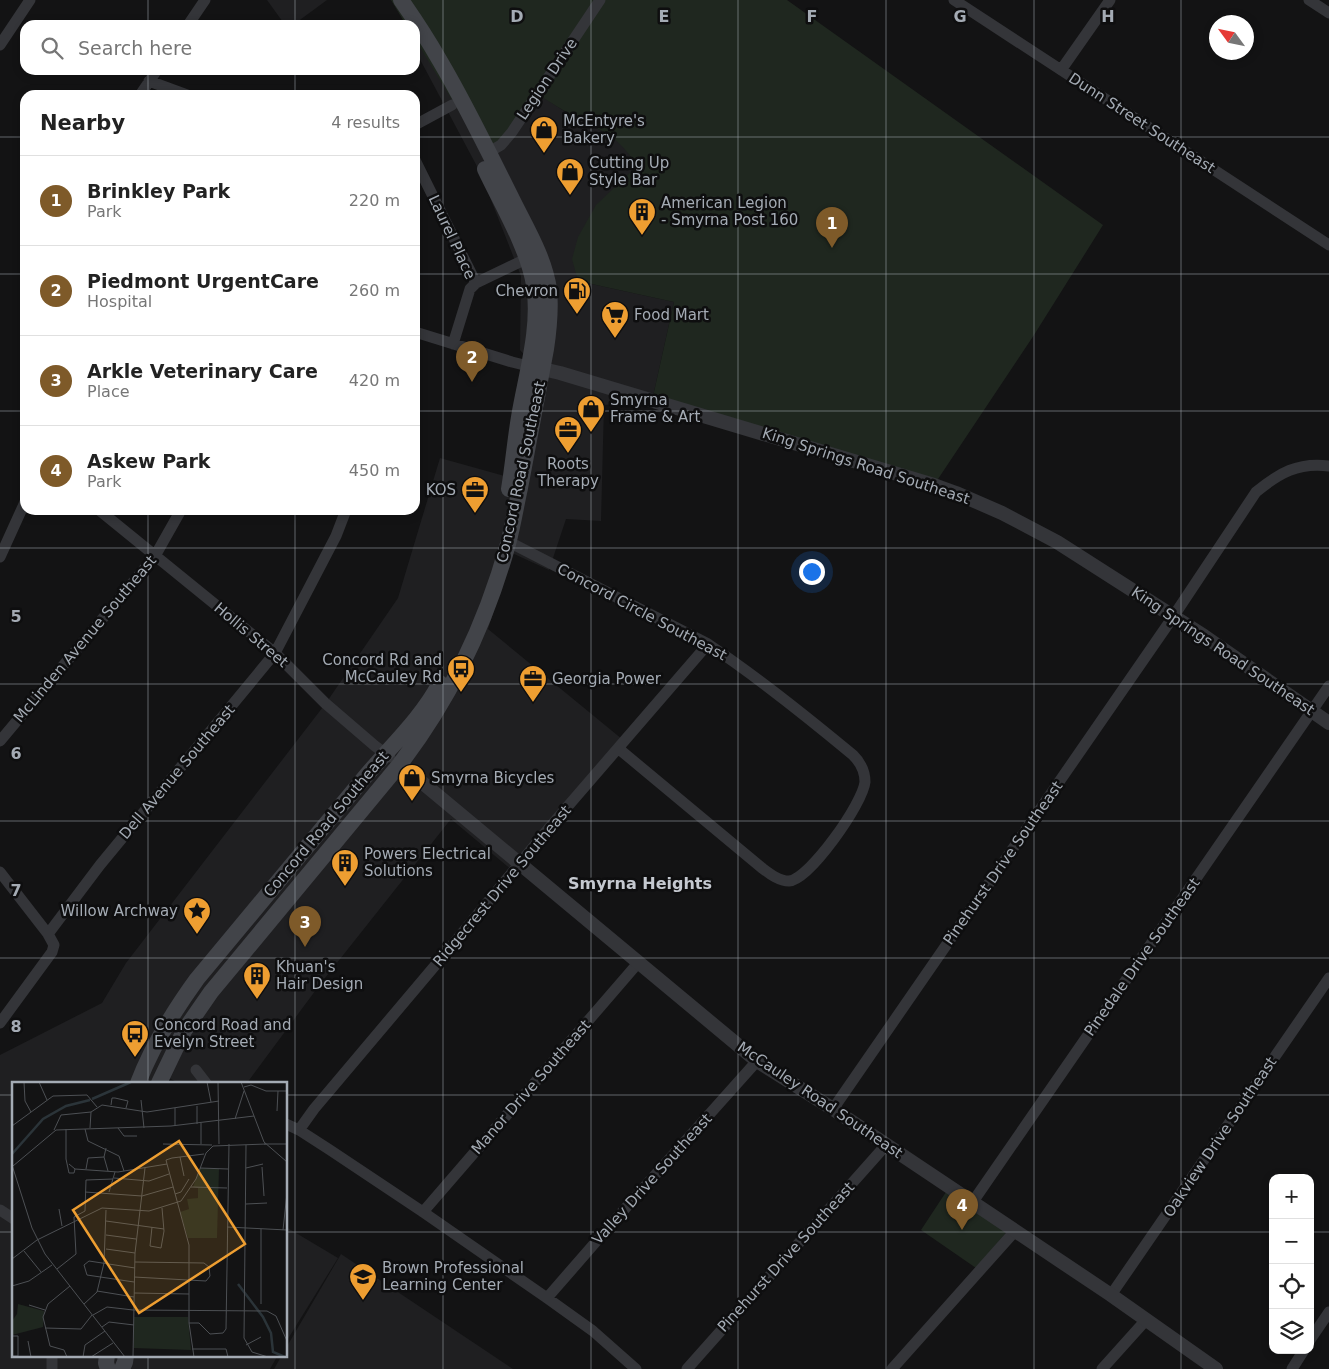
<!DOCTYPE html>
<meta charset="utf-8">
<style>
body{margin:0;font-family:"DejaVu Sans",sans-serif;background:#f2f2f2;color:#222}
.controls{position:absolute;right:15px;bottom:15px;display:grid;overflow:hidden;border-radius:10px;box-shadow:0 2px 8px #0003}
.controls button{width:45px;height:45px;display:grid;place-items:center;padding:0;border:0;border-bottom:1px solid #e0e0e0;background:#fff;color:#222;font:25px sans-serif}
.compass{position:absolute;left:1209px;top:15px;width:45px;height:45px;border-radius:50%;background:#fff;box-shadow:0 2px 8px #0003;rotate:303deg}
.you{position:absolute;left:811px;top:571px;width:18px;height:18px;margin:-12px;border:4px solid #fff;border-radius:50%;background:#1a73e8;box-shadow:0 0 0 8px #1a73e833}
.badge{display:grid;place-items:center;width:32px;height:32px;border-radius:50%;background:#7e5a29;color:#fff;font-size:16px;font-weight:700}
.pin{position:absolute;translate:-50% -41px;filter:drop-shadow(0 1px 2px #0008)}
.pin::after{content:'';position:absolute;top:26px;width:18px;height:15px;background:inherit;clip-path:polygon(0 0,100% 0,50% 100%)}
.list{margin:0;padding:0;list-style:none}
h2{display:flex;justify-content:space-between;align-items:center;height:65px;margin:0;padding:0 20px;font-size:21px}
h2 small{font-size:16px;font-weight:400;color:#767676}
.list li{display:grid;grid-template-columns:32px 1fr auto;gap:15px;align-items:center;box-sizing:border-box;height:90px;padding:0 20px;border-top:1px solid #e0e0e0}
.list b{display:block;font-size:19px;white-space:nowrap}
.list p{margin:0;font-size:16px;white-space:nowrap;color:#767676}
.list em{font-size:16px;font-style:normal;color:#767676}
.icon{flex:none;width:28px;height:28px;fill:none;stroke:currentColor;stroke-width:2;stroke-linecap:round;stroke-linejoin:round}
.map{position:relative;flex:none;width:1329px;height:1369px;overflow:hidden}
.search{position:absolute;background:#fff;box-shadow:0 2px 8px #0003;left:20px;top:20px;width:400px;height:55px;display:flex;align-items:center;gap:12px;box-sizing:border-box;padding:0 18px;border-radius:15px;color:#767676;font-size:19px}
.panel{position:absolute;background:#fff;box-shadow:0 2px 8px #0003;left:20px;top:90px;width:400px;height:425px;border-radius:15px}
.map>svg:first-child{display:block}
.built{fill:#1f1f21}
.green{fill:#1f271f}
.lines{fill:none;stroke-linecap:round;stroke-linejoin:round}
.minor{stroke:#343539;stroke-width:11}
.tertiary{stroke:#343539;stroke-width:14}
.secondary{stroke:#424449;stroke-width:16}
.grid{fill:none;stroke:#a4abb4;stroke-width:1;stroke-opacity:0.55}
.labels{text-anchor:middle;stroke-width:5;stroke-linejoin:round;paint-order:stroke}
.street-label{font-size:15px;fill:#a4abb4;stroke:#0e0e0f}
.poi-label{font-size:15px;fill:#a4abb4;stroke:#0e0e0f;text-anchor:start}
.neighbourhood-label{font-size:16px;font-weight:bold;fill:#c5c9d0;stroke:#0e0e0f}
.inset-river{fill:none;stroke:#2b3439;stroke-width:2.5}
.inset-road{fill:none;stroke:#4d5054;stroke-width:1}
.view{fill:#ee9e31;fill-opacity:0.15;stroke:#ee9e31;stroke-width:2.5}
.inset-edge{fill:none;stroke:#a4abb4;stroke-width:2.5}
.grid-label{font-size:16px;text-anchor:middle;font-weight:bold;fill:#a4abb4;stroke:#0e0e0f;stroke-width:5;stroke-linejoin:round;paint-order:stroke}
</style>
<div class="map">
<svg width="1329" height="1369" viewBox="0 0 1329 1369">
<rect width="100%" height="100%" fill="#131314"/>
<path class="built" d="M267 0H327L293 25H285Z
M415 34 538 94 572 116 607 133 616 139 625 148 631 157 635 165 634 169 578 281 674 302 652 401 604 405 601 521 566 519 549 570 512 553 488 629 628 744 513 871 451 819 321 983 247 1083H179L158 1073 155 1083H14V1355H278L270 1369H0V1055L102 1003 126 963 326 703 398 598 440 458 515 479 536 368 520 350 521 276 480 172 415 50Z
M286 1227 338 1258 286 1342Z
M341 1254 513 1369H274L282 1355H286V1348Z"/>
<path class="green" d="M391 0H787L1103 225 1034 335 934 485 652 401 674 302 578 281 572 259 578 237 596 205 634 169C635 162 631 157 627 152 613 133 591 126 572 115 560 109 549 101 538 95L512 132 485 154 415 39V25H406Z
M946 1192 1005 1231V1234L976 1268 921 1230Z"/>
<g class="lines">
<path class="minor" d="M954 0 1329 245
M1309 0 1329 13
M188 25 205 0
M0 45 30 0
M1061 70 1110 0
M149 81 187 95
M140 95 157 70
M415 125 452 105
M489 152 501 145 512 132 600 0
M415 160 476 283
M415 332 512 362 528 366
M453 344 470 289 476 283 526 259
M99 510 275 653 325 703 375 746 390 757
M509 542 708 644C759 678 806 716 853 755 861 763 865 771 865 782 863 803 810 879 789 881 779 881 770 874 762 868L619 749
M0 557 25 502
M0 741 155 556 181 510
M0 872 48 934
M0 1023 52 952 54 945 48 934 100 865 275 653 336 536 346 510
M196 1070 206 1083
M833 1109 1173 617 1256 492C1279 473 1298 462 1329 466
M286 1124 299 1130 330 1150 423 1212 547 1298 593 1331 636 1369
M299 1130 314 1109 449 949 549 828 708 644
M972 1203 1329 686
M0 1210 14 1219
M423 1212 638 963
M1111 1295 1329 978
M547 1298 614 1221 757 1061
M1310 1340 1329 1312
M52 1355V1369
M687 1369 886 1145
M892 1369 1015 1231
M1102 1369 1146 1320
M1292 1369 1304 1350"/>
<path class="tertiary" d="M534 367 560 373 934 485 956 493 1002 513 1057 542 1204 636 1329 723
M400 764 757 1061 833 1109 1111 1295 1216 1369"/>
<path class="secondary" d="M485 169C501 203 528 248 534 285 541 327 526 375 519 417 515 441 513 465 509 489
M138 1083C153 1044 173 1012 197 979 253 912 309 845 364 778 390 747 421 719 440 683
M159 1083 184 1031 211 992 400 764C450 699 486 623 508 544 513 525 516 506 520 488 529 442 537 395 546 349 549 329 551 309 549 289 544 256 525 226 511 197 488 151 466 105 440 61 428 40 415 20 401 0
M107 1355 106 1363 108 1369
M122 1369 125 1362 126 1355"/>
</g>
<path class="grid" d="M148 0V25M295 0V25M443 0V1369M591 0V1369M738 0V1369M886 0V1369M1034 0V1369M1181 0V1369M148 70V95M295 70V95M0 137H25M415 137H1329M0 274H25M415 274H1329M0 411H25M415 411H1329M148 510V1083M295 510V1369M0 548H1329M0 684H1329M0 821H1329M0 958H1329M0 1095H14M286 1095H1329M0 1232H14M286 1232H1273M1310 1232H1329M148 1355V1369"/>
<defs>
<symbol id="shop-pin" viewBox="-11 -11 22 30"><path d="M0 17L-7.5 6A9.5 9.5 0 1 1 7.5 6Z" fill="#ee9e31" stroke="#0e0e0f"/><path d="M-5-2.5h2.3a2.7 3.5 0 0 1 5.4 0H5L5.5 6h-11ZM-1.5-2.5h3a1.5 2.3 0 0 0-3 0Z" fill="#111"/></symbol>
<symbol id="building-pin" viewBox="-11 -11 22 30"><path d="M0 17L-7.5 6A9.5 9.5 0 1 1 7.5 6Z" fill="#ee9e31" stroke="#0e0e0f"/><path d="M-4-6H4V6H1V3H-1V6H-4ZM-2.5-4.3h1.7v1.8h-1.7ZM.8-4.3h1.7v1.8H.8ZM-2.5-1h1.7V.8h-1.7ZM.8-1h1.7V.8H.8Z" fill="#111"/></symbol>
<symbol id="fuel-pin" viewBox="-11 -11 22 30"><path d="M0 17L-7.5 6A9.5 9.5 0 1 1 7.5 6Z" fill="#ee9e31" stroke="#0e0e0f"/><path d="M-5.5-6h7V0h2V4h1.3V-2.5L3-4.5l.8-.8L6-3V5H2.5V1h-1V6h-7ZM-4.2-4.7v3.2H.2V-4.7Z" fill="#111"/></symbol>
<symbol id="supermarket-pin" viewBox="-11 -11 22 30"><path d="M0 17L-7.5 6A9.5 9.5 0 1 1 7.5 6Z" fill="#ee9e31" stroke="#0e0e0f"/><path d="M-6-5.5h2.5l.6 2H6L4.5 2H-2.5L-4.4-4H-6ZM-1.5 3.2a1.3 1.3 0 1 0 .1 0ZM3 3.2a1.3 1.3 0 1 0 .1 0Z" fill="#111"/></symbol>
<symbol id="office-pin" viewBox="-11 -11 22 30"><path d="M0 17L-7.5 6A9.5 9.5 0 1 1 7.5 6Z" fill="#ee9e31" stroke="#0e0e0f"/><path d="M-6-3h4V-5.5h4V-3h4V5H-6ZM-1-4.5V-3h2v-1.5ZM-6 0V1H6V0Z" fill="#111"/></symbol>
<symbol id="bus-pin" viewBox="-11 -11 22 30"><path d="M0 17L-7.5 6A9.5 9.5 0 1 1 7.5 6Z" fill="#ee9e31" stroke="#0e0e0f"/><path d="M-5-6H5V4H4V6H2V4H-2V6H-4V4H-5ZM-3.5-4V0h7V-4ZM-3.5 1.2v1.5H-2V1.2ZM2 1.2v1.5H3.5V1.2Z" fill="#111"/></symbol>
<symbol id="sight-pin" viewBox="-11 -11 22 30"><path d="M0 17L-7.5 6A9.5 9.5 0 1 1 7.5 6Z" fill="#ee9e31" stroke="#0e0e0f"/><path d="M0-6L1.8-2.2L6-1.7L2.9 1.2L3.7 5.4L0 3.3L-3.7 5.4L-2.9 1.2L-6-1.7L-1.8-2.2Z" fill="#111"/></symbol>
<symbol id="school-pin" viewBox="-11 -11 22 30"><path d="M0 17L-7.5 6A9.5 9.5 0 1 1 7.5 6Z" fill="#ee9e31" stroke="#0e0e0f"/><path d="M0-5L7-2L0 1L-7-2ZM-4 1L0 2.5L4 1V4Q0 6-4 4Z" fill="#111"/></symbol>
</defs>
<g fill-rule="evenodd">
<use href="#shop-pin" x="528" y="114" width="32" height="43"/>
<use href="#shop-pin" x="554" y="156" width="32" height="43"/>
<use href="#building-pin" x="626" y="196" width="32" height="43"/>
<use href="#fuel-pin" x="561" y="275" width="32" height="43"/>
<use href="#supermarket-pin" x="599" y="299" width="32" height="43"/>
<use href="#shop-pin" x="575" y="393" width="32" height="43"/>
<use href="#office-pin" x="552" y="414" width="32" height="43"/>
<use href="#office-pin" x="459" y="474" width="32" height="43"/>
<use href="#bus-pin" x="445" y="653" width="32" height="43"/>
<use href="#office-pin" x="517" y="663" width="32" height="43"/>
<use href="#shop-pin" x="396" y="762" width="32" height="43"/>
<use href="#building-pin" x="329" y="847" width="32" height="43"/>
<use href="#sight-pin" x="181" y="895" width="32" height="43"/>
<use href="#building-pin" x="241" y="960" width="32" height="43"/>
<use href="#bus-pin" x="119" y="1018" width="32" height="43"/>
<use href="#school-pin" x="347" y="1261" width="32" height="43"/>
</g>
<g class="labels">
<g class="street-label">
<text transform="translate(547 79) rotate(-56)" y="5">Legion Drive</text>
<text transform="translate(1142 123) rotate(33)" y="5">Dunn Street Southeast</text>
<text transform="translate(452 237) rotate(65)" y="5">Laurel Place</text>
<text transform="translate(866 466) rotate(18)" y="5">King Springs Road Southeast</text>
<text transform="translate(521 472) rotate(-78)" y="5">Concord Road Southeast</text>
<text transform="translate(642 612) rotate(28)" y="5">Concord Circle Southeast</text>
<text transform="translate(251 635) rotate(40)" y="5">Hollis Street</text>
<text transform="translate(85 639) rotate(-50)" y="5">McLinden Avenue Southeast</text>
<text transform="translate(1223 651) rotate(34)" y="5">King Springs Road Southeast</text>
<text transform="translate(177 772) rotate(-50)" y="5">Dell Avenue Southeast</text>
<text transform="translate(326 824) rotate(-50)" y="5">Concord Road Southeast</text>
<text transform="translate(1003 863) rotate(-55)" y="5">Pinehurst Drive Southeast</text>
<text transform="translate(502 886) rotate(-50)" y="5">Ridgecrest Drive Southeast</text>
<text transform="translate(1142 957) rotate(-55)" y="5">Pinedale Drive Southeast</text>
<text transform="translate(531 1087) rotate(-49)" y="5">Manor Drive Southeast</text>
<text transform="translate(820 1100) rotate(34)" y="5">McCauley Road Southeast</text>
<text transform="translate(1220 1137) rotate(-56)" y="5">Oakview Drive Southeast</text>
<text transform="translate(652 1179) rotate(-48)" y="5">Valley Drive Southeast</text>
<text transform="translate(786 1257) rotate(-48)" y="5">Pinehurst Drive Southeast</text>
</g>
<g class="poi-label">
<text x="563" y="126">McEntyre's<tspan x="563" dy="17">Bakery</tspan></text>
<text x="589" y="168">Cutting Up<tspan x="589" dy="17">Style Bar</tspan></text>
<text x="661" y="208">American Legion<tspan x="661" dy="17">- Smyrna Post 160</tspan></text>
<text x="558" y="296" text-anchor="end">Chevron</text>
<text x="634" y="320">Food Mart</text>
<text x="610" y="405">Smyrna<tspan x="610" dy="17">Frame &amp; Art</tspan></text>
<text x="568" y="469" text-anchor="middle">Roots<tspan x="568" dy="17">Therapy</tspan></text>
<text x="456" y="495" text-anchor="end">KOS</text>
<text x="442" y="665" text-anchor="end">Concord Rd and<tspan x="442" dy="17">McCauley Rd</tspan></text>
<text x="552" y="684">Georgia Power</text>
<text x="431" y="783">Smyrna Bicycles</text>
<text x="364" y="859">Powers Electrical<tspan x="364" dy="17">Solutions</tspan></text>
<text x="178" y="916" text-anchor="end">Willow Archway</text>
<text x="276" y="972">Khuan's<tspan x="276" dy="17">Hair Design</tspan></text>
<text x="154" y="1030">Concord Road and<tspan x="154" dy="17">Evelyn Street</tspan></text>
<text x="382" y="1273">Brown Professional<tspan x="382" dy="17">Learning Center</tspan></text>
</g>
<g class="neighbourhood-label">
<text x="640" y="889">Smyrna Heights</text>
</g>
</g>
<g transform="translate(12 1082)">
<rect width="275" height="275" fill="#131314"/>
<path d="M188 86 207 87 205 156H176L168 130 177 127 175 117 186 116V106L181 105ZM6 222 32 229 31 245 0 253V239L5 232ZM122 235H176L179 268 122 266Z" fill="#1f271f"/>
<path class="inset-river" d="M80 17 119 0M0 72 31 37 54 24 78 18M226 202 251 235 259 251 261 270 273 275"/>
<path class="inset-road" d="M12 0 13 19 19 30M27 0 35 18M195 0 199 20M206 0 207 62M229 0 252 60 275 80M232 5 239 3 254 9H275M75 13 85 25M129 18 132 46M99 23 100 16H103L116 19 114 26M185 24V42M163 26V44M265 29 266 9M79 30 90 23 135 30 207 19M223 37 232 9M189 41V62M0 44 41 14 75 13M78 46 79 30M106 46 112 54H125M54 47V77L57 91H62L63 87 57 82M73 47 76 59 107 74 112 89M42 48 49 33 79 30M151 62 200 63M252 62H275M234 63 232 256 240 270 256 275M94 66 92 75 96 89M168 75 172 94M155 82 177 163V241L182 275M155 82 154 78 160 76 192 72M0 83 20 146 33 172 113 275M1 84 44 48 159 44 242 34M250 85 252 114M188 86 216 87M234 86 251 82M63 87 106 90 155 82M74 87 76 76 92 75M102 96 137 99 157 92M179 105 215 106M73 110 130 114 161 105M97 110 103 90M163 112 169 110 177 97M234 122 255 121M47 127 50 144M94 139 152 147M140 145 138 164 149 166 152 149 150 126M215 145 275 148M249 147V222M271 148 275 111M94 153 124 157M25 158 90 126 137 129 169 119 184 97 194 71 201 64 254 62M94 167 123 171M12 169 29 190M0 177 25 158M45 187 64 172 62 135 73 129 74 98 101 97M122 195 194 199 198 194 197 185 192 181 123 180M122 200 75 193 72 183 77 179 123 186M0 204 17 199 40 183M85 209 122 215M122 211 177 212M72 222 85 210 92 181 94 128M17 223 33 228M81 233 95 225 121 228 255 229 264 234 275 259M177 241H187L198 252 211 251 214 247 217 62M90 245 97 240 122 243M33 246 69 247 80 233M0 254H6V274H0M16 259 19 275M234 263 249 255M180 267H214L216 275M55 275 52 268 38 264 31 235 36 222 58 204M71 275 73 263 93 249M79 275 101 261M121 275 123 171 133 86"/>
<path class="view" d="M167 59 233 162 127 231 61 128Z"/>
<rect width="275" height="275" class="inset-edge"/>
</g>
<g class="grid-label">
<text x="517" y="22">D</text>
<text x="664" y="22">E</text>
<text x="812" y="22">F</text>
<text x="960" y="22">G</text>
<text x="1108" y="22">H</text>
<text x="16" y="622">5</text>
<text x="16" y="759">6</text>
<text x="16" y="896">7</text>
<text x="16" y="1032">8</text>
</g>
</svg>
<div class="controls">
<button>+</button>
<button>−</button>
<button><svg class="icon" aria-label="locate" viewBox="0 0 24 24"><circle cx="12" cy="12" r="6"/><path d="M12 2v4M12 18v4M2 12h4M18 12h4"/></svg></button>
<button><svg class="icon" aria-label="layers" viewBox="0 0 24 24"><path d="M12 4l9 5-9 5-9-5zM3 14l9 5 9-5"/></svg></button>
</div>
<svg class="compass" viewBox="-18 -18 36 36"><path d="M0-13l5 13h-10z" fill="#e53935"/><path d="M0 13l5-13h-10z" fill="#767676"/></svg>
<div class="you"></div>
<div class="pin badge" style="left:832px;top:248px">1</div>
<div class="pin badge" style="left:472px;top:382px">2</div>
<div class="pin badge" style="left:305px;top:947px">3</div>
<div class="pin badge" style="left:962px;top:1230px">4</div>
<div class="search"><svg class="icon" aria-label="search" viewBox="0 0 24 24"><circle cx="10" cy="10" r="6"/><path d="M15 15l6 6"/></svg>Search here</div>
<section class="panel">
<h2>Nearby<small>4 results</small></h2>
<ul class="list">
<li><span class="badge">1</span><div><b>Brinkley Park</b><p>Park</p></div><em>220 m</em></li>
<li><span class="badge">2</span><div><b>Piedmont UrgentCare</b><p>Hospital</p></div><em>260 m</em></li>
<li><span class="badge">3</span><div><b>Arkle Veterinary Care</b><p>Place</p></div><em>420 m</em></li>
<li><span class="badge">4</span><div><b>Askew Park</b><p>Park</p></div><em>450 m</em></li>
</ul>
</section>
</div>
